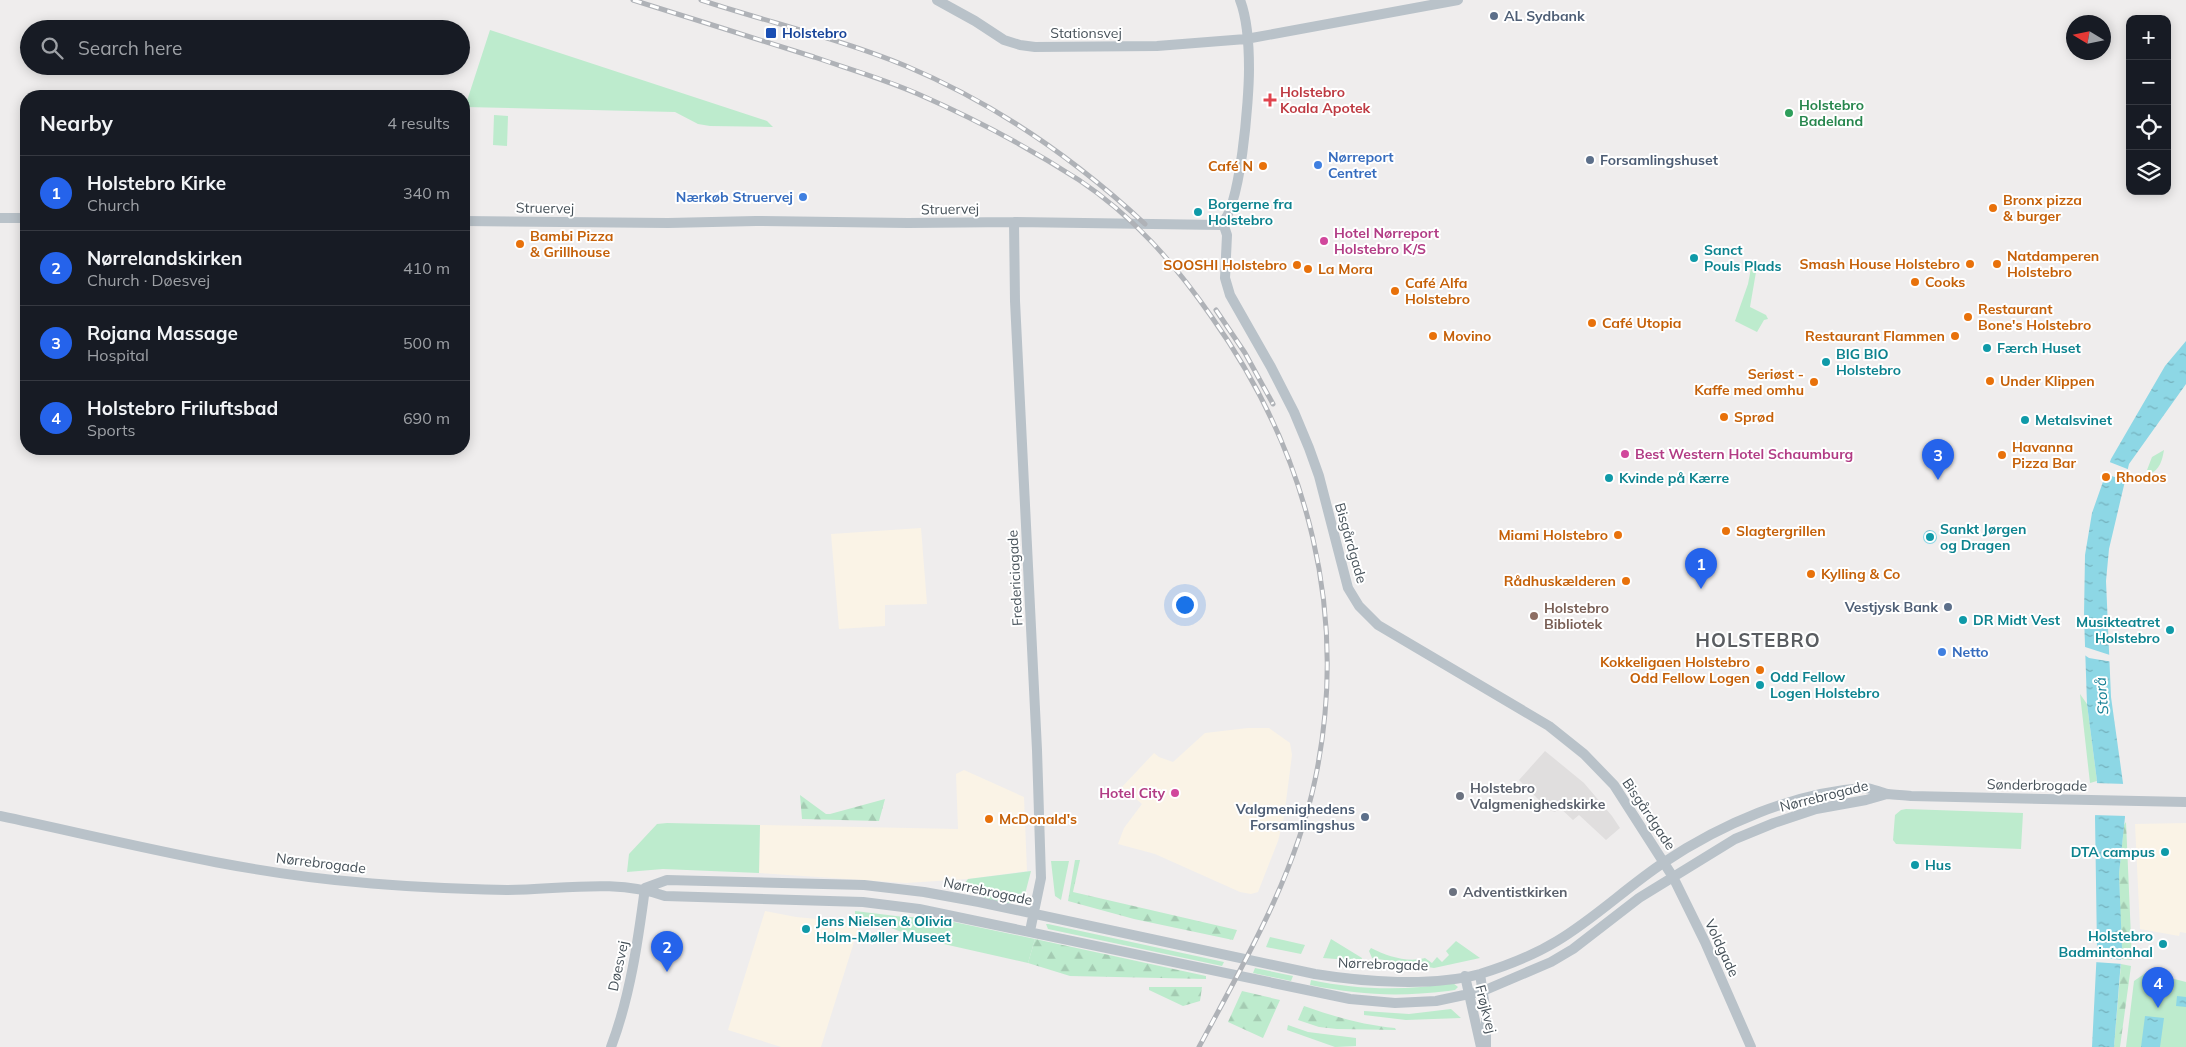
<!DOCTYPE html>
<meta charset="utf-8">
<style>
body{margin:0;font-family:Mulish,sans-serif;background:#20242c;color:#f1f3f6}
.controls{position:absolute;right:15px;top:15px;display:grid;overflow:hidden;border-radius:10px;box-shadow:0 2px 12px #0003}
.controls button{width:45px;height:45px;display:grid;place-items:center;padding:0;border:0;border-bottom:1px solid #363941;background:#171b24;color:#f1f3f6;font:25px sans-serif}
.compass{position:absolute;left:2066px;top:15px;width:45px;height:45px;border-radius:50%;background:#171b24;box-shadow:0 2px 12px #0003;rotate:280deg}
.you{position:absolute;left:1184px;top:604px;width:18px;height:18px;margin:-12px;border:4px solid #fff;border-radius:50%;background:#1a73e8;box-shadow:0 0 0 8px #1a73e833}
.badge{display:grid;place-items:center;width:32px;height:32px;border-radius:50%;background:#2563eb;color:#fff;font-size:16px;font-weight:700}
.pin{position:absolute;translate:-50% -41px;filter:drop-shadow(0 1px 2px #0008)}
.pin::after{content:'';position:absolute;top:26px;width:18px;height:15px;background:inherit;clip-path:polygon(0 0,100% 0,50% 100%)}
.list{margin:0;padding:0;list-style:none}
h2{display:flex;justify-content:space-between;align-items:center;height:65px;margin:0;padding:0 20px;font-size:21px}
h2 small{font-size:16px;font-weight:400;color:#9ea1a6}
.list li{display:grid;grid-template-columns:32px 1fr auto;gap:15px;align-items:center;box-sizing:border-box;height:75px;padding:0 20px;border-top:1px solid #363941}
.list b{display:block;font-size:19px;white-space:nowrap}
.list p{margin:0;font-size:16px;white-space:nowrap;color:#9ea1a6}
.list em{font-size:16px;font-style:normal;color:#9ea1a6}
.icon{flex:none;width:28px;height:28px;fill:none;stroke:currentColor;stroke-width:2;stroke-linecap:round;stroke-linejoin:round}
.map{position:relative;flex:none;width:2186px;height:1047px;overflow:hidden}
.search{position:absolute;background:#171b24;box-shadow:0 2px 12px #0003;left:20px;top:20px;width:450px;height:55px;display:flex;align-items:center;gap:12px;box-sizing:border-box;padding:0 18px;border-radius:28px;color:#9ea1a6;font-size:19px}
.panel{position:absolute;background:#171b24;box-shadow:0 2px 12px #0003;left:20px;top:90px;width:450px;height:365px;border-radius:20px}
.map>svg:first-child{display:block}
.commercial{fill:#faf3e6}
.education{fill:#e0dede}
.green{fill:#bdebcd}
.forest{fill:url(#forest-firs)}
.water{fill:url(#water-ripples)}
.pier{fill:#efeded}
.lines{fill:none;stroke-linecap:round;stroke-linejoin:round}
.minor{stroke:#b9c2c9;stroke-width:10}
.rail-casing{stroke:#afb2b7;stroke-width:5}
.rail{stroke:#fff;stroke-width:3;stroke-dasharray:9;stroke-linecap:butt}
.service-dot{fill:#5c6f8a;stroke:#fff;stroke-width:2}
.transit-dot{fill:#1a4fb4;stroke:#fff;stroke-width:2}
.health-dot{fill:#e0444e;stroke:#fff;stroke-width:2}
.leisure-dot{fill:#2e9e5b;stroke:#fff;stroke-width:2}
.shop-dot{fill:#3f7fe0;stroke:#fff;stroke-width:2}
.food-dot{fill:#e8710a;stroke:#fff;stroke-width:2}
.culture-dot{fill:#0f9aa8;stroke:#fff;stroke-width:2}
.hotel-dot{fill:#d1479c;stroke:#fff;stroke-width:2}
.education-dot{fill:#8d6e63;stroke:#fff;stroke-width:2}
.worship-dot{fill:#6b7280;stroke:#fff;stroke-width:2}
.labels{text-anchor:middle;stroke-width:4;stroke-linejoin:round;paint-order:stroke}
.service-label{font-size:14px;font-weight:bold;fill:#4e5e75;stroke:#fff;text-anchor:start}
.transit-label{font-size:14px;font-weight:bold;fill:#164399;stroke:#fff;text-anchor:start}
.street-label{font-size:14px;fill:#465159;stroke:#fff}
.health-label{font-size:14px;font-weight:bold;fill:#be3a42;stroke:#fff;text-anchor:start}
.leisure-label{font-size:14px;font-weight:bold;fill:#27864d;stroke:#fff;text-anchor:start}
.shop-label{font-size:14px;font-weight:bold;fill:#366cbe;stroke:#fff;text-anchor:start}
.food-label{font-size:14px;font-weight:bold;fill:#c56008;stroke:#fff;text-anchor:start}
.culture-label{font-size:14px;font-weight:bold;fill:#0d838f;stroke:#fff;text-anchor:start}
.hotel-label{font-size:14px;font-weight:bold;fill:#b23c85;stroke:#fff;text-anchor:start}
.education-label{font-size:14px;font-weight:bold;fill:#785e54;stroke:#fff;text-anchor:start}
.worship-label{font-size:14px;font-weight:bold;fill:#5b616d;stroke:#fff;text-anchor:start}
.water-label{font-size:15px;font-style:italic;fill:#158096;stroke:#fff}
.district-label{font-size:19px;font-weight:bold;letter-spacing:1px;fill:#5a5d61;stroke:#fff}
</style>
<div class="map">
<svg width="2186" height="1047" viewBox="0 0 2186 1047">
<defs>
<pattern id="forest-firs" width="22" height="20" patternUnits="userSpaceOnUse" patternTransform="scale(1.25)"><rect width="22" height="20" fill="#bdebcd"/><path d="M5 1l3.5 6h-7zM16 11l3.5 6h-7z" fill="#a4cbb2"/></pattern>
<pattern id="water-ripples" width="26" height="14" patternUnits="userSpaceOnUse" patternTransform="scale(1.25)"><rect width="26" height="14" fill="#8dd7e5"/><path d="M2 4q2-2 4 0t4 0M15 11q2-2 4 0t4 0" fill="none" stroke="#75b1bd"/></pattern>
</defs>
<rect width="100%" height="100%" fill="#efeded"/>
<path class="commercial" d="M921 528 927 604 885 605V626L839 629 831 534Z
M1248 728H1269L1290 743 1292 755 1284 817 1278 841 1258 892 1251 894 1240 892 1155 854 1118 844 1124 828 1142 804 1122 787 1154 753 1159 757 1173 762 1205 733Z
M964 770 1024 797 1027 871 968 879 906 883 759 873 760 825 958 829 956 774Z
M2186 823V933L2180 932 2179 936 2140 929 2135 824Z
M765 911 796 917 860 923 821 1047H781L728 1030Z"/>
<path class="education" d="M1545 751 1584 783 1612 816 1620 828 1606 840 1579 815 1573 820 1560 808 1555 812 1549 810 1519 780Z"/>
<path class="green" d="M490 30 767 121 773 127 710 126 698 124 675 112 465 107Z
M494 115 508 116 507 146 493 145Z
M1751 268 1756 272 1750 307 1766 315 1768 319 1764 320 1757 332 1735 321 1748 284Z
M2164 450C2162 461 2160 469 2150 474L2147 470 2152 457Z
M2080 694 2087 704 2097 781 2090 783Z
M1906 809 2023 813 2021 849 1896 844 1893 840 1895 815 1901 810Z
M667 823 760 825 759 873 663 869 627 872 629 854 657 824Z
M1051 861H1069L1061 900 1055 896Z
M1031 871 1024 898C1008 912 978 894 961 888L968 879Z
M855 911 904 917H930L1035 939 1028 963 917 938 855 914Z
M1046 924H1048L1224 962 1222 966 1048 929Z
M1270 937 1305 945 1301 954 1266 947Z
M1331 939 1362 958 1361 961 1323 958Z
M1456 941 1480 958 1434 968 1372 958 1369 951 1371 948C1387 956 1407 963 1425 958L1432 963 1437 957 1442 962 1449 955 1446 951Z
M1255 968 1293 976 1291 981 1253 973Z
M2147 972 2186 982V1047H2126L2134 981Z
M1311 980C1359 990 1404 991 1453 983L1458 987 1455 990 1448 991C1397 997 1360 995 1310 985Z
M1451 1009 1461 1018 1406 1020 1364 1015V1011L1409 1014Z
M1288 1025 1308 1032 1356 1038V1046L1335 1047 1287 1030Z"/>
<path class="forest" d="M800 795 826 814H830L885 799 879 821 802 819Z
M2126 822 2132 960 2121 959 2119 874 2124 825Z
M1075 860H1080L1073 892 1237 930 1233 940 1134 919 1068 901Z
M1035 939 1206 976V979L1070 976 1028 963Z
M2121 964 2131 966 2120 1047H2114Z
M1149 987H1202L1200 1001 1183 1006 1149 990Z
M1242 991 1280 1000 1263 1038 1228 1022Z
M1304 1006C1335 1017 1363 1025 1395 1028L1396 1030 1337 1029 1319 1027 1298 1020Z"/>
<path class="water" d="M2186 341V384L2129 464 2109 549 2106 581 2111 697 2123 783 2125 817 2119 874 2122 948 2114 1047H2092L2097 949 2095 817 2097 781 2087 704 2084 616 2085 555 2092 513 2111 459 2165 366Z
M1923 537a7 7 0 1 1 14 0a7 7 0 1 1-14 0Z
M2177 996 2186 997V1007L2176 1006Z
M2145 1016 2164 1018 2160 1047H2141Z"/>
<path class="pier" d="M2107 461 2130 470 2126 481 2103 473Z
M2082 646 2113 656V662L2089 658 2083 654Z
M2094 783 2126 784 2127 816 2092 815Z
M2094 957 2123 960V964L2094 962Z"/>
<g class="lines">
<path class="minor" d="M937 0 975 21 1004 40 1020 45 1035 47 1157 46 1246 39 1458 0
M0 218H26
M464 221 668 223 756 221 908 223 1014 222 1220 225C1241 211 1249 97 1249 69 1249 49 1247 18 1240 0
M1014 222 1015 301 1037 750 1041 878 1030 931
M1223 223 1227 235 1225 278 1230 295 1271 367 1294 412 1309 448 1319 476 1348 588 1359 606 1378 625 1549 726 1584 754 1614 785 1673 877 1705 942 1751 1047
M0 816C118 841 236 872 356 882 406 887 457 889 507 890 559 890 615 878 665 896L863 902 919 909 1350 999 1395 1003 1436 1001 1483 991 1551 962 1573 949 1639 898 1735 839 1774 823 1816 809 1866 800 1887 794
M645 888 667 880 864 885 924 892 979 902 1315 974C1364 982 1432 987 1480 974 1506 966 1534 955 1557 941 1594 919 1627 887 1663 863 1721 824 1793 793 1863 788 1871 787 1880 793 1888 794 1895 795 1903 795 1911 796L2186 802
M1480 974 1486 1014V1047
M1465 976 1481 1047
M611 1047C630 997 638 941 645 888"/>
<defs>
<path id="rail" d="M633 0C693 19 754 38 814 57 849 69 884 79 918 94 973 118 1028 147 1079 180 1133 216 1174 263 1211 316 1308 452 1350 614 1315 780 1295 876 1245 961 1199 1047
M701 0C768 22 840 39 906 66 994 103 1075 159 1145 224
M1216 310 1245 353 1273 404"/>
</defs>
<use href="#rail" class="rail-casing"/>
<use href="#rail" class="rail"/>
</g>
<g class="service-dot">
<circle cx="1494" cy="16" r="5"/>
<circle cx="1590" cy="160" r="5"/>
<circle cx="1948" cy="607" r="5"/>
<circle cx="1365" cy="817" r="5"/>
</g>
<rect class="transit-dot" x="765" y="27" width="12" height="12" rx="2.5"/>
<path class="health-dot" d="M1267.5 92.5h5v5h5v5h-5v5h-5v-5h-5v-5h5z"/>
<circle class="leisure-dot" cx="1789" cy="113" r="5"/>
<g class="shop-dot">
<circle cx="1318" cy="165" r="5"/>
<circle cx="803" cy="197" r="5"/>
<circle cx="1942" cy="652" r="5"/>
</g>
<g class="food-dot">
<circle cx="1263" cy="166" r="5"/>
<circle cx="1993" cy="208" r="5"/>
<circle cx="520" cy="244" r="5"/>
<circle cx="1970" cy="264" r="5"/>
<circle cx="1997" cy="264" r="5"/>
<circle cx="1297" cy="265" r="5"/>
<circle cx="1308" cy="269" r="5"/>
<circle cx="1915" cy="282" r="5"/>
<circle cx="1395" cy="291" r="5"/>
<circle cx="1968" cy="317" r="5"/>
<circle cx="1592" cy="323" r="5"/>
<circle cx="1433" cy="336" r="5"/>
<circle cx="1955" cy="336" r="5"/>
<circle cx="1990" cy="381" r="5"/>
<circle cx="1814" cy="382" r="5"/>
<circle cx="1724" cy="417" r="5"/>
<circle cx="2002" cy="455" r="5"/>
<circle cx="2106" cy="477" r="5"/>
<circle cx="1726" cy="531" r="5"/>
<circle cx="1618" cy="535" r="5"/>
<circle cx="1811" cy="574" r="5"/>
<circle cx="1626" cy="581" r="5"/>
<circle cx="1760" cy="670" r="5"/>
<circle cx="989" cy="819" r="5"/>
</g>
<g class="culture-dot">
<circle cx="1198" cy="212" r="5"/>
<circle cx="1694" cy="258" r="5"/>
<circle cx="1987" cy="348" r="5"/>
<circle cx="1826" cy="362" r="5"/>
<circle cx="2025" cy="420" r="5"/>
<circle cx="1609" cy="478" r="5"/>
<circle cx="1930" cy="537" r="5"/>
<circle cx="1963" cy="620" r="5"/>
<circle cx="2170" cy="630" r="5"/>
<circle cx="1760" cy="685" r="5"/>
<circle cx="2165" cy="852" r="5"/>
<circle cx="1915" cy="865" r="5"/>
<circle cx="806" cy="929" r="5"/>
<circle cx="2163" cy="944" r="5"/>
</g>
<g class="hotel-dot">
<circle cx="1324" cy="241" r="5"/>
<circle cx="1625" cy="454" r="5"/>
<circle cx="1175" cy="793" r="5"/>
</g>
<circle class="education-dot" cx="1534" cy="616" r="5"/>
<g class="worship-dot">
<circle cx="1460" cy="796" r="5"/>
<circle cx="1453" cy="892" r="5"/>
</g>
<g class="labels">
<g class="service-label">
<text x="1504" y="21">AL Sydbank</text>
<text x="1600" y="165">Forsamlingshuset</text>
<text x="1938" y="612" text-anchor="end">Vestjysk Bank</text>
<text x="1355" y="814" text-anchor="end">Valgmenighedens<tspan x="1355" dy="16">Forsamlingshus</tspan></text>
</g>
<g class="transit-label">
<text x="782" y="38">Holstebro</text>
</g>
<g class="street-label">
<text x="1086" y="38">Stationsvej</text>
<text transform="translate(545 208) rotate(1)" y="5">Struervej</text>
<text transform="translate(950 209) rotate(-1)" y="5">Struervej</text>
<text transform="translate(1351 543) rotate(74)" y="5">Bisgårdgade</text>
<text transform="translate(1015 578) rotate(-93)" y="5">Fredericiagade</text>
<text transform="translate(2037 785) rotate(1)" y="5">Sønderbrogade</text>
<text transform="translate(1824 796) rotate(-14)" y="5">Nørrebrogade</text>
<text transform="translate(1649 814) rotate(56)" y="5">Bisgårdgade</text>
<text transform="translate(321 863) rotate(7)" y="5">Nørrebrogade</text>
<text transform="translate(988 891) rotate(12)" y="5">Nørrebrogade</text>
<text transform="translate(1722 948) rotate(65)" y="5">Voldgade</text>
<text transform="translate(1383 964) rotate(2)" y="5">Nørrebrogade</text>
<text transform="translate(618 966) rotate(-78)" y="5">Døesvej</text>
<text transform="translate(1486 1009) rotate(76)" y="5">Frøjkvej</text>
</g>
<g class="health-label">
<text x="1280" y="97">Holstebro<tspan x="1280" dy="16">Koala Apotek</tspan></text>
</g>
<g class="leisure-label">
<text x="1799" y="110">Holstebro<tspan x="1799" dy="16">Badeland</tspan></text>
</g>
<g class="shop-label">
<text x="1328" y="162">Nørreport<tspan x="1328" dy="16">Centret</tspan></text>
<text x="793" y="202" text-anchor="end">Nærkøb Struervej</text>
<text x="1952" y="657">Netto</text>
</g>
<g class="food-label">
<text x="1253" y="171" text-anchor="end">Café N</text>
<text x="2003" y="205">Bronx pizza<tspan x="2003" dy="16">&amp; burger</tspan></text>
<text x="530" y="241">Bambi Pizza<tspan x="530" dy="16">&amp; Grillhouse</tspan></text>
<text x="2007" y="261">Natdamperen<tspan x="2007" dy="16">Holstebro</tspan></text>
<text x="1960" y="269" text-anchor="end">Smash House Holstebro</text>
<text x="1287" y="270" text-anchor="end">SOOSHI Holstebro</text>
<text x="1318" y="274">La Mora</text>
<text x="1925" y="287">Cooks</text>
<text x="1405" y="288">Café Alfa<tspan x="1405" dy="16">Holstebro</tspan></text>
<text x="1978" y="314">Restaurant<tspan x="1978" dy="16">Bone's Holstebro</tspan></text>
<text x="1602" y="328">Café Utopia</text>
<text x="1443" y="341">Movino</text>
<text x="1945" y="341" text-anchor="end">Restaurant Flammen</text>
<text x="1804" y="379" text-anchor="end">Seriøst -<tspan x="1804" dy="16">Kaffe med omhu</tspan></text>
<text x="2000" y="386">Under Klippen</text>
<text x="1734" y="422">Sprød</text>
<text x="2012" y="452">Havanna<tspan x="2012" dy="16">Pizza Bar</tspan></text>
<text x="2116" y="482">Rhodos</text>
<text x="1736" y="536">Slagtergrillen</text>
<text x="1608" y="540" text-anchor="end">Miami Holstebro</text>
<text x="1821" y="579">Kylling &amp; Co</text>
<text x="1616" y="586" text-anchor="end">Rådhuskælderen</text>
<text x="1750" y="667" text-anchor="end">Kokkeligaen Holstebro<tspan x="1750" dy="16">Odd Fellow Logen</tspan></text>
<text x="999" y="824">McDonald's</text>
</g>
<g class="culture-label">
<text x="1208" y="209">Borgerne fra<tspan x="1208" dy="16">Holstebro</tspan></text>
<text x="1704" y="255">Sanct<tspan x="1704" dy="16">Pouls Plads</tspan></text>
<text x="1997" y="353">Færch Huset</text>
<text x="1836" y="359">BIG BIO<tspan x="1836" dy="16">Holstebro</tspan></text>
<text x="2035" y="425">Metalsvinet</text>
<text x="1619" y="483">Kvinde på Kærre</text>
<text x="1940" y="534">Sankt Jørgen<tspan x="1940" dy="16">og Dragen</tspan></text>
<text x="1973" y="625">DR Midt Vest</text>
<text x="2160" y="627" text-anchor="end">Musikteatret<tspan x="2160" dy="16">Holstebro</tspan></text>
<text x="1770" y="682">Odd Fellow<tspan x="1770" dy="16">Logen Holstebro</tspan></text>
<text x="2155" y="857" text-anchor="end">DTA campus</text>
<text x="1925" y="870">Hus</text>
<text x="816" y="926">Jens Nielsen &amp; Olivia<tspan x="816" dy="16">Holm-Møller Museet</tspan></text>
<text x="2153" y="941" text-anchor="end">Holstebro<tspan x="2153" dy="16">Badmintonhal</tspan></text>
</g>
<g class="hotel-label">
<text x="1334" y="238">Hotel Nørreport<tspan x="1334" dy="16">Holstebro K/S</tspan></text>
<text x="1635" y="459">Best Western Hotel Schaumburg</text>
<text x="1165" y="798" text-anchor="end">Hotel City</text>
</g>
<g class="education-label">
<text x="1544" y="613">Holstebro<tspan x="1544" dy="16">Bibliotek</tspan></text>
</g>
<g class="worship-label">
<text x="1470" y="793">Holstebro<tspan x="1470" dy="16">Valgmenighedskirke</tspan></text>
<text x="1463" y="897">Adventistkirken</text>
</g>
<g class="water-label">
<text transform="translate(2102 696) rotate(-95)" y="5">Storå</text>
</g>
<g class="district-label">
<text x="1758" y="647">HOLSTEBRO</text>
</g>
</g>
</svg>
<div class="controls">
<button>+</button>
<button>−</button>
<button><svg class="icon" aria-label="locate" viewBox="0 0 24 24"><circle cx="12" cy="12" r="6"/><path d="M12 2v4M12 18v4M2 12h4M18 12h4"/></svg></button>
<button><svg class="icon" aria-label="layers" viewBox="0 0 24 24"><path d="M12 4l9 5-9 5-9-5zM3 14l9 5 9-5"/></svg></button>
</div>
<svg class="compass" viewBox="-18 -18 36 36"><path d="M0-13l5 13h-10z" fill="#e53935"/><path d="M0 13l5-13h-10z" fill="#9ea1a6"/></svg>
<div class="you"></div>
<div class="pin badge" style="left:1701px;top:589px">1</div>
<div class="pin badge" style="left:667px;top:972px">2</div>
<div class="pin badge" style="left:1938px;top:480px">3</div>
<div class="pin badge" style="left:2158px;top:1008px">4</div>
<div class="search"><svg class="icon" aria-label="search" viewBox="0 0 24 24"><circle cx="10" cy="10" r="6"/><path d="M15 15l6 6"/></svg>Search here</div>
<section class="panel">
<h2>Nearby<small>4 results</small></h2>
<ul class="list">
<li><span class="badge">1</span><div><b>Holstebro Kirke</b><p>Church</p></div><em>340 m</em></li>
<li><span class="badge">2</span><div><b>Nørrelandskirken</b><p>Church · Døesvej</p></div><em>410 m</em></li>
<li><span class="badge">3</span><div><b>Rojana Massage</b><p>Hospital</p></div><em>500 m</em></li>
<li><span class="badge">4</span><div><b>Holstebro Friluftsbad</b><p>Sports</p></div><em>690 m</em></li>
</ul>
</section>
</div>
